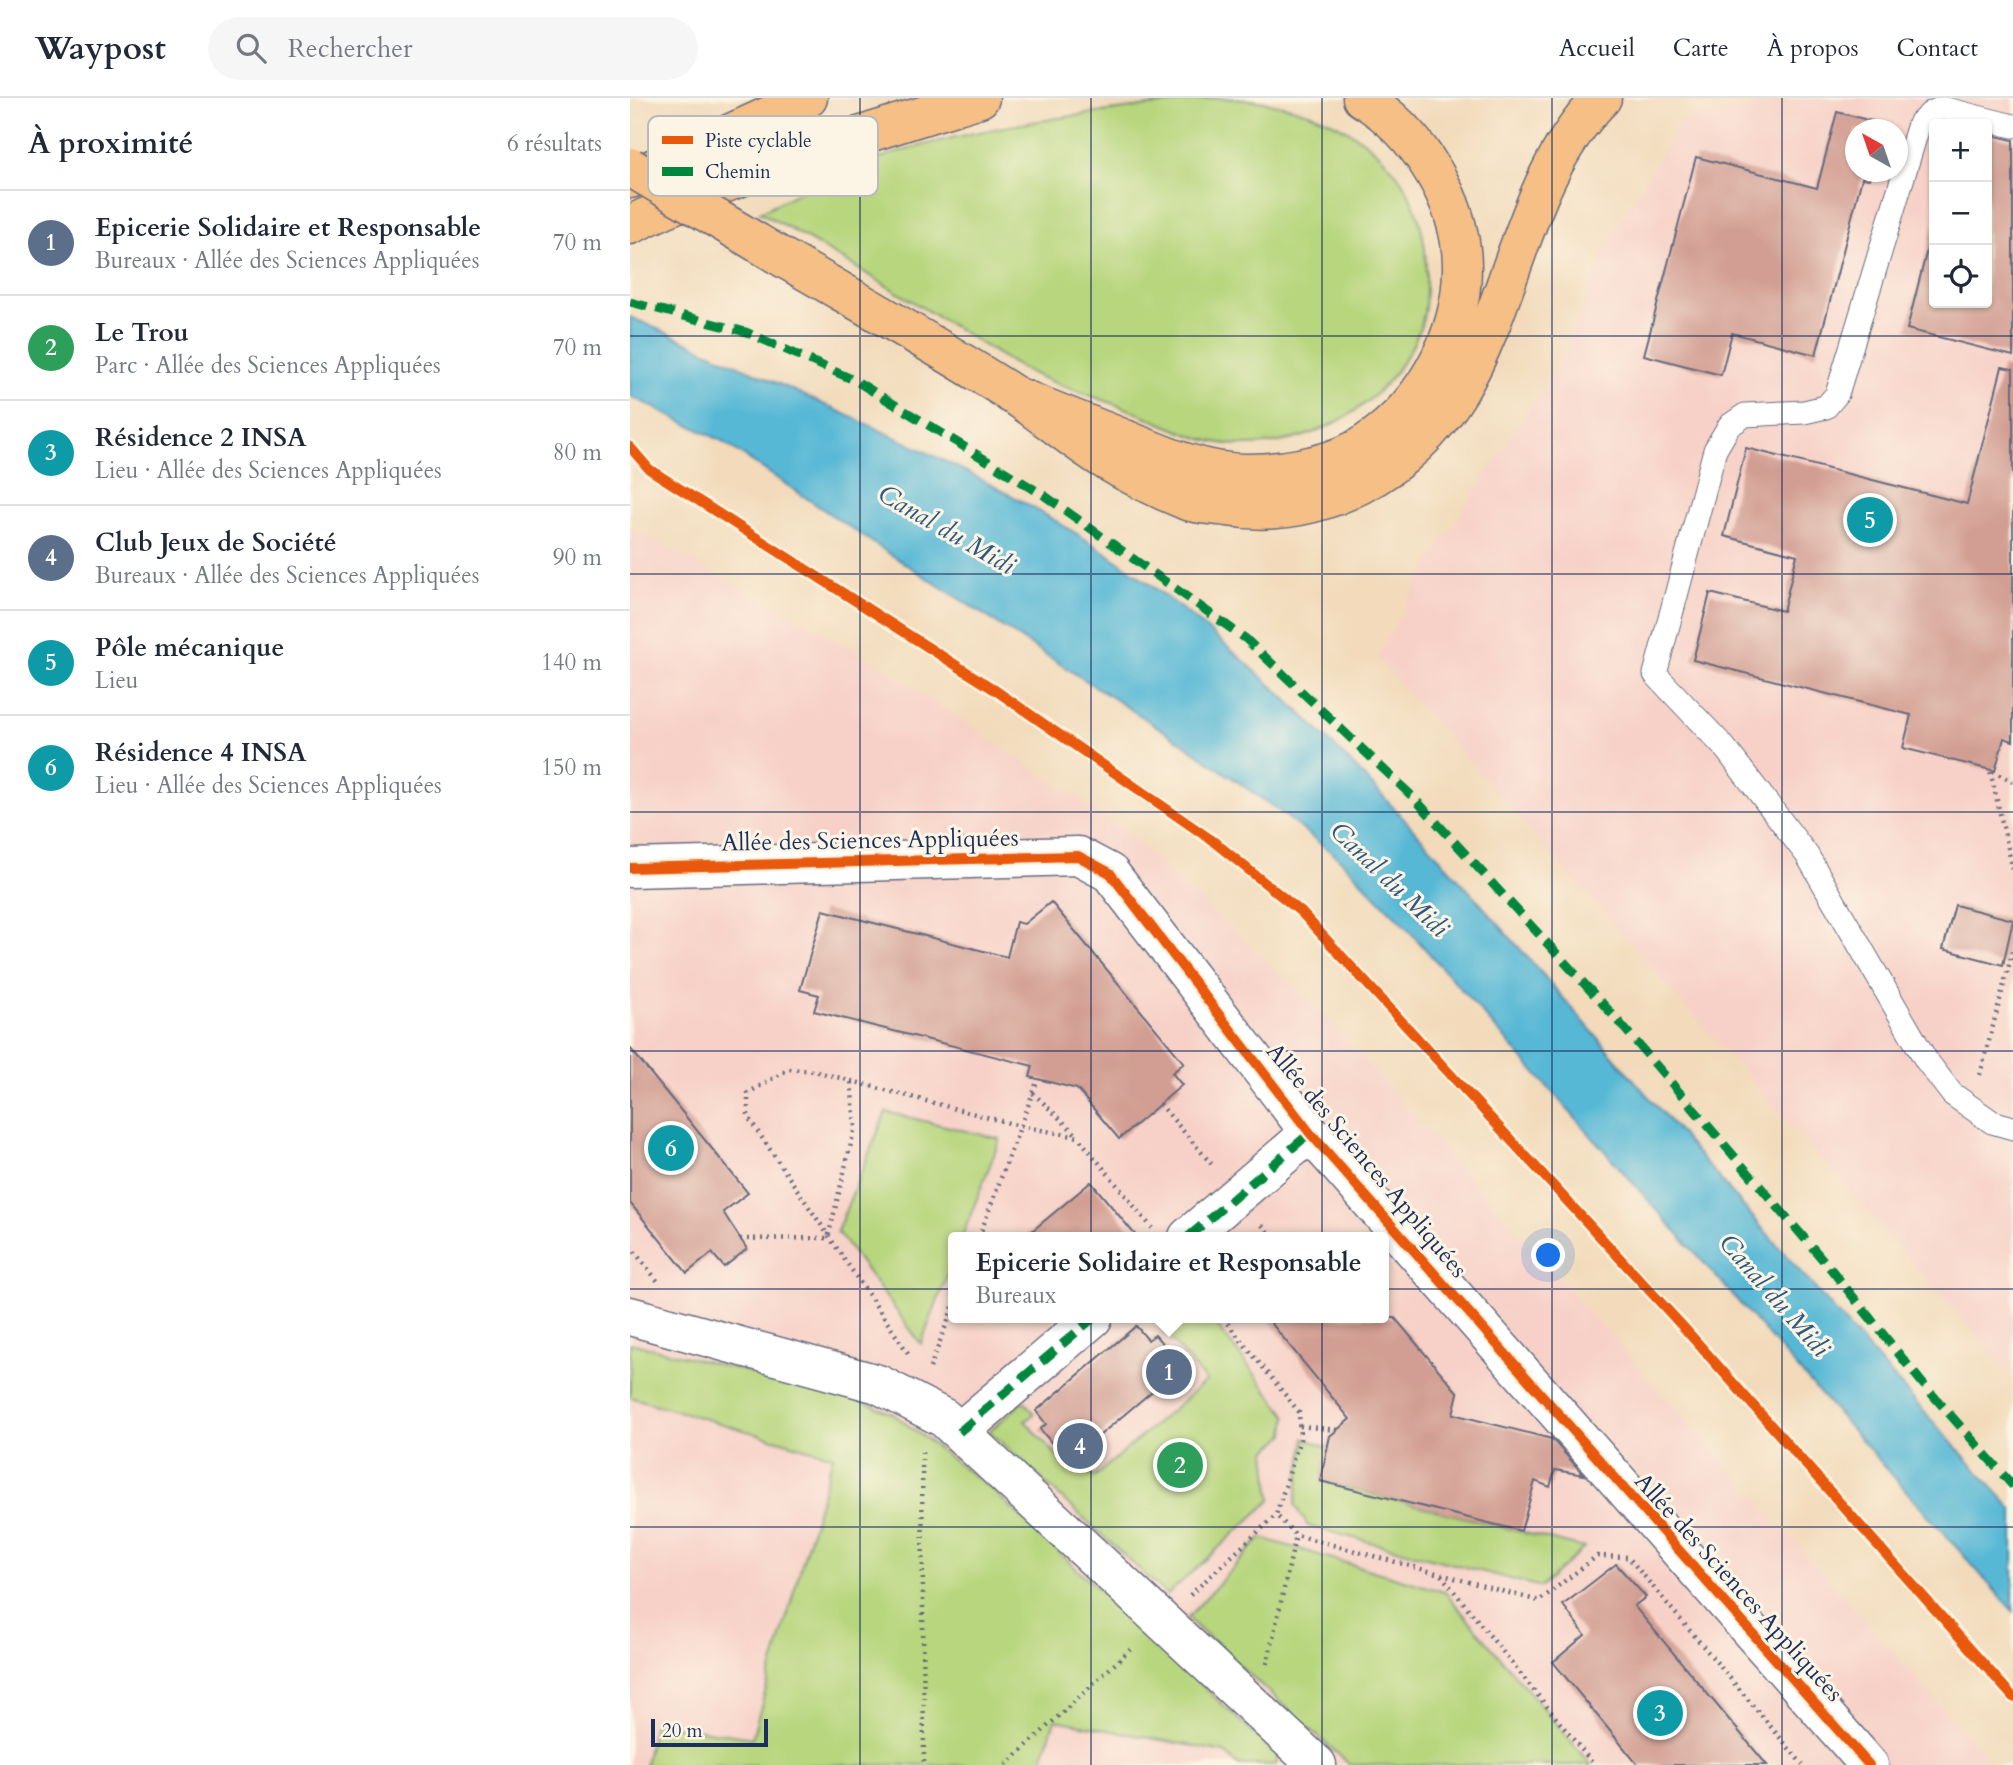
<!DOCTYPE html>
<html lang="fr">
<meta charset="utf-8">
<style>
body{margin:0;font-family:Cardo,serif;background:#f6f6f7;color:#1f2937}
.controls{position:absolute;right:21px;top:21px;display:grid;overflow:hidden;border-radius:7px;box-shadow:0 2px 5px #0004}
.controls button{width:63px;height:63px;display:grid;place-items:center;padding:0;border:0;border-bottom:2px solid #e0e1e3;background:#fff;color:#1f2937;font:35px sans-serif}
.compass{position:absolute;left:1215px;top:21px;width:63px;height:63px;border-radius:50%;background:#fff;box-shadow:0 2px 5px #0004;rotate:320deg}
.scale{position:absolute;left:21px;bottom:18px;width:117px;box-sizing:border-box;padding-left:7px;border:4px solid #1b2f5e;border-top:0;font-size:19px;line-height:24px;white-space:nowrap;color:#1b2f5e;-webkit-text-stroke:5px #fcf5e5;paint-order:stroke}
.you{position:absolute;left:919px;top:1158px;width:24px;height:24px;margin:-18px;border:5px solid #fff;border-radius:50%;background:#1a73e8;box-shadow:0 0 0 10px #1a73e833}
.badge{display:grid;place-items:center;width:46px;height:46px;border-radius:50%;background:#b45309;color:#fff;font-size:23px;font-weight:700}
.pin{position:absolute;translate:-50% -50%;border:4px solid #fff;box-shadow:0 2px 7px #0006}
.popup{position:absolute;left:318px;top:1134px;width:441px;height:91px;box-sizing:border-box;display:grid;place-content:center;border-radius:7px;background:#fff;filter:drop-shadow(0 2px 5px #0005);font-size:23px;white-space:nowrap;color:#747a83}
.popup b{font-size:26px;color:#1f2937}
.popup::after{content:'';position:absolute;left:50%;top:100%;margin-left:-14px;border:14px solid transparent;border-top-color:#fff}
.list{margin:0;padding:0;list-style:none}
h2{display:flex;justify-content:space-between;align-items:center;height:91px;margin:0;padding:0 28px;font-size:30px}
h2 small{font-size:23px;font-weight:400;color:#747a83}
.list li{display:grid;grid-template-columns:46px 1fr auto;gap:21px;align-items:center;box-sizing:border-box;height:105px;padding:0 28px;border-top:2px solid #e0e1e3}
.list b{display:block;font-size:26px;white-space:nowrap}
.list p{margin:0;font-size:23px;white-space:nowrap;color:#747a83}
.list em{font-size:23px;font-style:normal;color:#747a83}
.icon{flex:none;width:38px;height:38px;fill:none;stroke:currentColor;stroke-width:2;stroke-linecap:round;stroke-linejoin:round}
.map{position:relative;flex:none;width:1383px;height:1667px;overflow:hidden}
header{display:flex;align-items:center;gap:42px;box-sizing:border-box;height:98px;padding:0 35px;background:#fff;border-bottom:2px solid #e0e1e3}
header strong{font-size:33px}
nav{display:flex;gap:38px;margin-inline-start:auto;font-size:24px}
.search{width:490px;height:63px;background:#f6f6f7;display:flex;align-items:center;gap:18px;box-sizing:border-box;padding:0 24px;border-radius:38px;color:#747a83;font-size:26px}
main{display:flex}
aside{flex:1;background:#fff}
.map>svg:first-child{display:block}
.built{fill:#f7d1c7;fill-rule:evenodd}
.green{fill:#b7d67d;stroke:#69826e;stroke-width:2}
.water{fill:#57b8d5;stroke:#39749a;stroke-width:2}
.building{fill:#d29d92}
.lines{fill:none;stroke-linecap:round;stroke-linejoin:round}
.service-casing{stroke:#666b7e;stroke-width:25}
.minor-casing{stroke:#666b7e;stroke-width:41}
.primary-casing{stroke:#666b7e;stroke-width:41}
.motorway-casing{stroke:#666b7e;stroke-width:41}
.path{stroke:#666b7e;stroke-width:4.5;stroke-dasharray:2 5;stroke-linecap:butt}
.service{stroke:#fff;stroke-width:23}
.minor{stroke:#fff;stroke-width:38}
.primary{stroke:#f5bf86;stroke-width:38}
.motorway{stroke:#f5bf86;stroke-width:38}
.primary-bridge-casing{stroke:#666b7e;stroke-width:41;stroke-linecap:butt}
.primary-bridge{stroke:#f5bf86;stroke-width:38}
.quiet{stroke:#00873e;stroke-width:9;stroke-dasharray:18 9;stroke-linecap:butt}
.cycleway-casing{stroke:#fcf5e5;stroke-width:15}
.cycleway{stroke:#e8590c;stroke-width:10}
.grid{fill:none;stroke:#1b2f5e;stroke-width:2;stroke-opacity:0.55}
.labels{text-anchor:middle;stroke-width:6;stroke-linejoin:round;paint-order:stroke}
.street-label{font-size:24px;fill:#1b2f5e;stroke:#fcf5e5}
.water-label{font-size:26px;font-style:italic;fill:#2d5882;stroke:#fcf5e5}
.key{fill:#fcf5e5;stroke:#b8babc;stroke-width:2}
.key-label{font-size:19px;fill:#1b2f5e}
</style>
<header>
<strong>Waypost</strong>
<div class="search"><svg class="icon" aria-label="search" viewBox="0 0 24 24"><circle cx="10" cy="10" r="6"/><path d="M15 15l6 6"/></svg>Rechercher</div>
<nav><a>Accueil</a><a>Carte</a><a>À propos</a><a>Contact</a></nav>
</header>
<main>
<aside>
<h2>À proximité<small>6 résultats</small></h2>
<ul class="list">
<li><span class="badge" style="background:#5c6f8a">1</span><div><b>Epicerie Solidaire et Responsable</b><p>Bureaux · Allée des Sciences Appliquées</p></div><em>70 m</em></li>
<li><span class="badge" style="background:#2e9e5b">2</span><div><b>Le Trou</b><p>Parc · Allée des Sciences Appliquées</p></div><em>70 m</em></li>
<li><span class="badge" style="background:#0f9aa8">3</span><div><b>Résidence 2 INSA</b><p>Lieu · Allée des Sciences Appliquées</p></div><em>80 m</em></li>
<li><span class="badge" style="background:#5c6f8a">4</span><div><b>Club Jeux de Société</b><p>Bureaux · Allée des Sciences Appliquées</p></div><em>90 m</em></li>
<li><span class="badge" style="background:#0f9aa8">5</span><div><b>Pôle mécanique</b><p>Lieu</p></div><em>140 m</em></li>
<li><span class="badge" style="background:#0f9aa8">6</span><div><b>Résidence 4 INSA</b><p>Lieu · Allée des Sciences Appliquées</p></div><em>150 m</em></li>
</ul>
</aside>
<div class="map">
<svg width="1383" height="1667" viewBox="0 0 1383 1667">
<rect width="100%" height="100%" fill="#fcf5e5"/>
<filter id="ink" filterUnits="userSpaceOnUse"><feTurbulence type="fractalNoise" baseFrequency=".0143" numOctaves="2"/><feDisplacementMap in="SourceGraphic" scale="14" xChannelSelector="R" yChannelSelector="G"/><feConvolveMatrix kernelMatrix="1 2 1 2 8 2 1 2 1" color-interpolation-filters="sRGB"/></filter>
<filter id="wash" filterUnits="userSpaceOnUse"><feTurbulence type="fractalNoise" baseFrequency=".00686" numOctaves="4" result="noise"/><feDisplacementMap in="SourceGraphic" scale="28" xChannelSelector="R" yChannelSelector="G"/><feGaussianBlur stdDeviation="1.57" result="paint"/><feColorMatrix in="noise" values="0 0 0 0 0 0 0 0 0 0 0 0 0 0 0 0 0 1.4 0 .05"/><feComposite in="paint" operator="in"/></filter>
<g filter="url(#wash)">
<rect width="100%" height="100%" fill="#f2daba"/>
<path class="built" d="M1175 0H1383V1279L747 559 807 452 936 255 978 142 1053 21ZM1304 26H1357V205H1304ZM1226 32H1268V74H1226Z
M0 429 236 558 497 734 693 916 1364 1667H0ZM324 1139H754V1220H324Z"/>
<path class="green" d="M583 0C690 0 795 50 796 171 796 191 797 214 789 233 756 315 665 361 580 343 553 337 526 322 500 312 467 299 431 289 399 274 374 262 350 244 326 230 261 191 197 150 130 114 163 98 197 79 232 66 345 26 465 15 583 0Z
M256 1014 370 1041 332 1139H324V1160L291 1246 207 1133Z
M540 1220H581L657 1318 655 1336 636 1354 641 1402 537 1497 359 1333 394 1303 404 1316 395 1323 440 1372 447 1367 464 1379 576 1283 529 1228Z
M0 1245 214 1297 262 1315 361 1391 648 1658 646 1667H608L594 1654 425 1622 410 1667H15L24 1625 122 1640 203 1358 0 1299Z
M675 1340 698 1350 691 1383 954 1450 911 1489 678 1428 665 1407Z
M631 1440 815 1494 961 1667H720L557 1520Z"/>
<path class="water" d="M0 219C46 238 90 260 136 280 252 333 369 383 475 454 654 576 793 740 934 901 1082 1072 1230 1245 1383 1412V1513L774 827 710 761 649 713 554 646 249 449 92 343 0 298Z"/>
<g id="blocks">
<path class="building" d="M1207 14 1253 26 1252 32H1226V74H1241L1239 81 1232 80 1186 257 1102 235 1091 277 1014 257 1066 59 1187 90Z
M1357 36 1383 42V258L1277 231 1304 124V205H1357Z
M1372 269 1383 271V643L1374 640 1365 673 1273 650 1281 617 1063 562 1080 495 1153 513 1167 457 1094 438 1116 350 1337 406Z
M421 804 554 965 542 975 552 987 489 1041 447 991 400 979 403 968 184 913 189 897 170 892 193 812 377 859 386 824 394 826Z
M1325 807 1383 822 1373 867 1313 851Z
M0 950 118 1095 93 1114 117 1151 94 1169 82 1155 57 1175 0 1105Z
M461 1084 507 1139H395Z
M637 1220H765L828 1295 823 1316 922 1341 954 1377 925 1372 920 1389 905 1383 891 1433 690 1383 700 1338 720 1321Z
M506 1228 518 1242 525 1237 552 1268 438 1364 410 1331 416 1326 406 1313Z
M986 1466 1016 1499 1004 1508 1137 1667H1008L923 1564 955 1537 933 1507Z"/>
</g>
</g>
<g filter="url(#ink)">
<use href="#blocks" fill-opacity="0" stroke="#666b7e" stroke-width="2"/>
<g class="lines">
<defs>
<path id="service" d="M1383 28 1312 10 1301 15 1289 26 1207 296 1196 309 1174 314 1115 317 1099 328 1085 352 1025 576 1095 650 1177 757 1296 962 1322 996 1362 1024 1383 1030"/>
<path id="minor" d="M0 770 448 758 480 775 680 1035 1239 1667
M558 1139 680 1035
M0 1218 248 1286 314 1320 687 1667
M329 1334 463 1220"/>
<path id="primary" d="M128 145C212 195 299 242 381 295 413 316 442 342 475 362 500 377 530 392 557 403 569 407 584 407 597 409 692 424 780 373 829 293 885 199 893 79 972 0"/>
<path id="motorway" d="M0 81 178 0
M0 127C112 72 231 37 350 0
M381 296C419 311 457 326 495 341 533 357 574 375 617 375 651 375 695 368 725 352 789 316 833 241 832 167 831 102 787 33 732 0"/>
</defs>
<use href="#service" class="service-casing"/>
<use href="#minor" class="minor-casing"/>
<use href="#primary" class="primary-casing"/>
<use href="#motorway" class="motorway-casing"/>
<path class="path" d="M1383 684 1360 672 1383 772
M1350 977 1383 852
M403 995 448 1038
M530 1006 584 1069
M632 1127 641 1138
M349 1139 408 981
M110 1141 198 1140 225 1029 221 982
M0 1148 30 1186
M593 1220 669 1314 670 1341 646 1417 666 1437 909 1503 967 1458 998 1459 1173 1667
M278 1255 118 1019V995L159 971 184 973 390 1028 448 1039 522 1130
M300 1270 324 1206
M670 1328 707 1332
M292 1354 294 1667
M811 1477 964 1667
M560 1497 646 1417
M637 1566 666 1437
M376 1667 504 1548"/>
<use href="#service" class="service"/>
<use href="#minor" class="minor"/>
<use href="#primary" class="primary"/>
<use href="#motorway" class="motorway"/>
<defs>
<path id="primary-bridge" d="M0 69 128 145"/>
</defs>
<use href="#primary-bridge" class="primary-bridge-casing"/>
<use href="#primary-bridge" class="primary-bridge"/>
<path class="quiet" d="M0 204 116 234 226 283 415 398 616 541 784 700 983 917 1200 1170 1293 1286 1383 1388
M558 1139 680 1035
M329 1334 463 1220"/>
<defs>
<path id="cycleway" d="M0 349 19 371 365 592 583 743 671 814 1055 1231 1383 1599
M0 770 448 758 480 775 680 1035 1239 1667"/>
</defs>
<use href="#cycleway" class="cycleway-casing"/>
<use href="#cycleway" class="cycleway"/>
</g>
</g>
<path class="grid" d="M230 0V1667M461 0V1667M692 0V1667M922 0V1667M1152 0V1667M0 238H1383M0 476H1383M0 714H1383M0 953H1383M0 1191H1383M0 1429H1383"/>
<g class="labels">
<g class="street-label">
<text transform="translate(240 742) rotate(-1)" y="8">Allée des Sciences Appliquées</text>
<text transform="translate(737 1062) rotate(50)" y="8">Allée des Sciences Appliquées</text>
<text transform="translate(1109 1489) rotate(48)" y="8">Allée des Sciences Appliquées</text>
</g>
<g class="water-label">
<text transform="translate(317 431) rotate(30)" y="9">Canal du Midi</text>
<text transform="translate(760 781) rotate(44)" y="9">Canal du Midi</text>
<text transform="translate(1145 1197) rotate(49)" y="9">Canal du Midi</text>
</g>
</g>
<rect x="18" y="18" width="230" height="80" rx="10" class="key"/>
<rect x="32" y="38" width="31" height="8" fill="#e8590c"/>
<rect x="32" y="69" width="31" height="9" fill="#00873e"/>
<g class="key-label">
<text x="75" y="49">Piste cyclable</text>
<text x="75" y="80">Chemin</text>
</g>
</svg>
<div class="controls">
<button>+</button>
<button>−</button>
<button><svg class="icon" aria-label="locate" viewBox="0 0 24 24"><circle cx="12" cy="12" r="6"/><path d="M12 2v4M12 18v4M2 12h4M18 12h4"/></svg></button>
</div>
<svg class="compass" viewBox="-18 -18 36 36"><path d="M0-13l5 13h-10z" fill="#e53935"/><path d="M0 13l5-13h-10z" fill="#747a83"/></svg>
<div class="scale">20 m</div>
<div class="you"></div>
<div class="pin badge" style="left:539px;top:1274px;background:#5c6f8a">1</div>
<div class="popup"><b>Epicerie Solidaire et Responsable</b>Bureaux</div>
<div class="pin badge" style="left:550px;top:1367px;background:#2e9e5b">2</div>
<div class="pin badge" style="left:1030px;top:1615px;background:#0f9aa8">3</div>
<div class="pin badge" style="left:450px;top:1348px;background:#5c6f8a">4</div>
<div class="pin badge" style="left:1240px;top:422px;background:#0f9aa8">5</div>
<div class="pin badge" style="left:41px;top:1050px;background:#0f9aa8">6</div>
</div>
</main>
